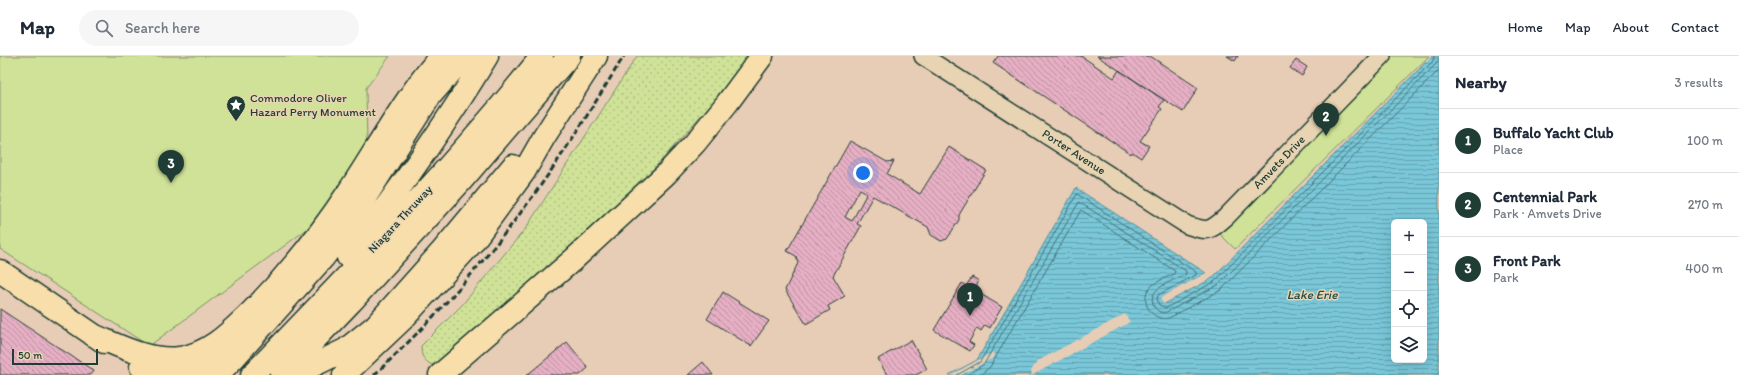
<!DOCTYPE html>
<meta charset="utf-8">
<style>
body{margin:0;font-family:Itim,sans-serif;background:#f6f6f7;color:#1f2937}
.controls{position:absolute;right:12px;bottom:12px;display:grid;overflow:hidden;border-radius:6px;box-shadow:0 4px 16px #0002}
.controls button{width:36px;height:36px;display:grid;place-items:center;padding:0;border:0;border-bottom:1px solid #e0e1e3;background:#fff;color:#1f2937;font:20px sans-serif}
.scale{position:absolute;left:12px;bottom:10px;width:86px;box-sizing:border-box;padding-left:4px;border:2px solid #1f3d34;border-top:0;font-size:11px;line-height:14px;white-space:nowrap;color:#1f3d34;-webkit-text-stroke:3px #e8d4b2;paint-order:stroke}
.you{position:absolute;left:863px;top:117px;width:14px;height:14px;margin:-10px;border:3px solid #fff;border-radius:50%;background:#1a73e8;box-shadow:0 0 0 6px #1a73e833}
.badge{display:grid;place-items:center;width:26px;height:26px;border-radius:50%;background:#1f3d34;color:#fff;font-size:13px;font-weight:700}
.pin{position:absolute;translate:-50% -33px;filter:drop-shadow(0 1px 2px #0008)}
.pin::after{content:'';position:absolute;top:21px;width:14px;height:12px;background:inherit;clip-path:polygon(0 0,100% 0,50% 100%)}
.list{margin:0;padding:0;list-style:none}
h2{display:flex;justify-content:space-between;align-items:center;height:52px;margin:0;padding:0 16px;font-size:17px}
h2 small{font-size:13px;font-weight:400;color:#747a83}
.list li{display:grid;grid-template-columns:26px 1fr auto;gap:12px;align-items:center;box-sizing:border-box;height:64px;padding:0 16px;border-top:1px solid #e0e1e3}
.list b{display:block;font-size:15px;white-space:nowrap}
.list p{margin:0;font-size:13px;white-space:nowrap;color:#747a83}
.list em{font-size:13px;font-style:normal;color:#747a83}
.icon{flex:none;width:22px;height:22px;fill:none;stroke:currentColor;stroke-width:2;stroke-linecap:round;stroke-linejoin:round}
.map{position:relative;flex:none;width:1439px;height:319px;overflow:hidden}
header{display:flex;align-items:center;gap:24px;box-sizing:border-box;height:56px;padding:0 20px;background:#fff;border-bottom:1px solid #e0e1e3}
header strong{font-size:19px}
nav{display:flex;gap:22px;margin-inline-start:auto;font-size:14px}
.search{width:280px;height:36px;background:#f6f6f7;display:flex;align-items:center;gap:10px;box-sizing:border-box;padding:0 14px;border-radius:22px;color:#747a83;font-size:15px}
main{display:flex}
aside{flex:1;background:#fff}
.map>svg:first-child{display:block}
.grass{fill:url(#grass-dots);stroke:#779066}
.green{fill:#cfe297;stroke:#779066}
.water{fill:url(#water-rules);stroke:#569097;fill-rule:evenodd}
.pier{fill:#e8cdb6}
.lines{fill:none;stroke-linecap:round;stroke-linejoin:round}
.shore{stroke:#437476;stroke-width:1}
.building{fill:url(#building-back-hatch);stroke:#1f3d34;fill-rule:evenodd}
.minor-casing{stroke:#1f3d34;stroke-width:20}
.highway-casing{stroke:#1f3d34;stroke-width:25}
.minor{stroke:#e8d4b2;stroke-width:17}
.highway{stroke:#f8deab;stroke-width:22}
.rail{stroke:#1f3d34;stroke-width:3;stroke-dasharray:6 3;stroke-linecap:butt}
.labels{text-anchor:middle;stroke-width:3;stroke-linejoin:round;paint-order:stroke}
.poi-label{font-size:12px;fill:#1f3d34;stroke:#e8d4b2;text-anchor:start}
.street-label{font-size:12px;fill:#1f3d34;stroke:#e8d4b2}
.water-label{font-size:13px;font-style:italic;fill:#284b44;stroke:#e8d4b2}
</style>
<header>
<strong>Map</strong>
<div class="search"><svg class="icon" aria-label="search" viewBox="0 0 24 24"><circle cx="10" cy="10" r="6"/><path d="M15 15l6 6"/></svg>Search here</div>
<nav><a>Home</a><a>Map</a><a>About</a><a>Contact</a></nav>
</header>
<main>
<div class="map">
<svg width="1439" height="319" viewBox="0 0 1439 319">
<defs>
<pattern id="grass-dots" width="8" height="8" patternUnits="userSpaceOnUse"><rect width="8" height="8" fill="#cfe297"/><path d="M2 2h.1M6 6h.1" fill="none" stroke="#b1c383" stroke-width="1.8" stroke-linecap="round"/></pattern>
<pattern id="water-rules" width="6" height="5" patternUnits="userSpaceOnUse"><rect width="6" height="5" fill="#7ac7d9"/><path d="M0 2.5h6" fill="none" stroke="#63a3b1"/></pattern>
<pattern id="building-back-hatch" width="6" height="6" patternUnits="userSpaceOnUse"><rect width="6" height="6" fill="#e6afc4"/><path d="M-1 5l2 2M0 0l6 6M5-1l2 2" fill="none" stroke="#ba90a0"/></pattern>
</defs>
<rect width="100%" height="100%" fill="#e8cdb6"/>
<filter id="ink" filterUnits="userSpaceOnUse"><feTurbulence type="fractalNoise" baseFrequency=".025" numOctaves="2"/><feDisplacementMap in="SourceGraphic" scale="8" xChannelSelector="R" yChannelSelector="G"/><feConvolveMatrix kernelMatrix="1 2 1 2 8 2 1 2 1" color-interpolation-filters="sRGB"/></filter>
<g filter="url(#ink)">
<path class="grass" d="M637 0H748L724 33 647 121 584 181 437 307 432 309C423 304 421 300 421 290L462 249 526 172Z"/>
<path class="green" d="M0 0H390L366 32 367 89 318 165 149 290 0 193Z
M1382 0H1429L1235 193 1214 172Z"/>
<path class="water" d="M1432 0H1439V319H949L977 304 1076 132 1206 217 1161 242 1164 248 1211 223ZM1394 166H1424V304H1394Z"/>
<path class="pier" d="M1206 217 1208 219 1163 243 1164 246 1211 220 1213 221 1163 248 1160 242Z
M1125 258 1130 266 1033 319H1030L1032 318 1031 315 1034 310 1037 308 1036 306Z
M993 296 995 301 961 319H951Z"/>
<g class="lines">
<path class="shore" d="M957 319 980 306 1077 138 1196 216V219L1158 239 1157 243 1159 249 1166 252 1214 226 1433 5 1434 0
M967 319 984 308 1079 146 1186 215V218C1174 225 1145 232 1154 250 1157 256 1161 257 1167 256L1218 229 1436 8 1439 3
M980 319 990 311 1081 154 1175 215 1174 218C1166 222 1153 226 1148 234 1140 248 1154 266 1169 262L1221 234 1439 14"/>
</g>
<path class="building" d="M998 0H1081L1114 22 1119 14 1164 44 1159 51 1162 53 1140 85 1149 90 1141 102 1132 96 1131 98 993 7Z
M1097 0H1150L1198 32 1183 56Z
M1227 0H1238L1235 5Z
M1296 4 1307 11 1302 20 1290 12Z
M850 85 887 106 894 105 887 118 920 138 949 91 986 114 959 159V164L947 183 941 185 931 179 928 171 873 140 857 168 861 170 833 220 845 240 828 250 830 254 806 268 785 234 798 207 796 200 787 195ZM860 133 867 137 852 165 845 161Z
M972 221 979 225 974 234 1002 251 990 272 985 269 981 275 977 272 969 286 974 289 970 295 934 274 962 227 966 230Z
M723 236 769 265 751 290 707 263Z
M0 253 94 315 91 319H0Z
M911 284 927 313 916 319H887L878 303Z
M567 286 588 312 580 319H527Z
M703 306 713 319H688Z"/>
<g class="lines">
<defs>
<path id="minor" d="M923 0 1187 169C1208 176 1209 176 1226 161L1382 0"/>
<path id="highway" d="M348 201C398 136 445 70 487 0
M0 215 104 286
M93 279C120 290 149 306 180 302 210 297 229 277 250 257 287 220 320 179 349 135 379 90 405 41 441 0
M141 311C169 319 205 319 230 300
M217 319 234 302 323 202 345 173 430 40 465 0
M252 319C352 216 452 112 542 0
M281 319 351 246 462 124 569 0
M283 319 310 311 345 294 375 270 442 195 513 110
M344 319 402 264 472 187 524 116 544 81 596 0
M440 319 574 203 666 118 695 87 728 46 762 0"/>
</defs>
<use href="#minor" class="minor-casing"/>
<use href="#highway" class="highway-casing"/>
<use href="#minor" class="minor"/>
<use href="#highway" class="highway"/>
<path class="rail" d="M374 319C435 263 490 200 538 133 569 90 596 45 624 0"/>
</g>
</g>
<defs>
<symbol id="sight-pin" viewBox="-11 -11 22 30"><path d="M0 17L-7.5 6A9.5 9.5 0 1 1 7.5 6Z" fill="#1f3d34" stroke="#e8d4b2"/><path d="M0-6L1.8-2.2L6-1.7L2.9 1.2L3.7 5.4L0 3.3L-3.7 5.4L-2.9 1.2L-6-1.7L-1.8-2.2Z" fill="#fff"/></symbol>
</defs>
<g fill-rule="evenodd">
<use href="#sight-pin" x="225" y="38" width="22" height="30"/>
</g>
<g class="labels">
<g class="poi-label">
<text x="250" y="46">Commodore Oliver<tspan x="250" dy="14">Hazard Perry Monument</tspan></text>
</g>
<g class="street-label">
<text transform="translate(1074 96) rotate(33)" y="4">Porter Avenue</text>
<text transform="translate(1279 106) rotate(-46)" y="4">Amvets Drive</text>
<text transform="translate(400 163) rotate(-47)" y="4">Niagara Thruway</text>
</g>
<g class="water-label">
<text x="1312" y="243">Lake Erie</text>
</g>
</g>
</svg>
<div class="controls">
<button>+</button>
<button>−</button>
<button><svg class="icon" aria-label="locate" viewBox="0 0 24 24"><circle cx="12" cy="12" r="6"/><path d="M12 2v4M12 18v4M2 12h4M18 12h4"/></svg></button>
<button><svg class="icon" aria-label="layers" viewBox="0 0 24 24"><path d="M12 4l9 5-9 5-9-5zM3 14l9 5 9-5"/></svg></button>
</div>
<div class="scale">50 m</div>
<div class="you"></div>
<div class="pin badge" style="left:970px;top:260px">1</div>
<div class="pin badge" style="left:1326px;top:80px">2</div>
<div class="pin badge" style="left:171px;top:127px">3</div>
</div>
<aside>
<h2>Nearby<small>3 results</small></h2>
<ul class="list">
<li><span class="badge">1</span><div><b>Buffalo Yacht Club</b><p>Place</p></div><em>100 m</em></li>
<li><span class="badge">2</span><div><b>Centennial Park</b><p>Park · Amvets Drive</p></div><em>270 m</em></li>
<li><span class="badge">3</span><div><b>Front Park</b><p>Park</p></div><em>400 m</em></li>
</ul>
</aside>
</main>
